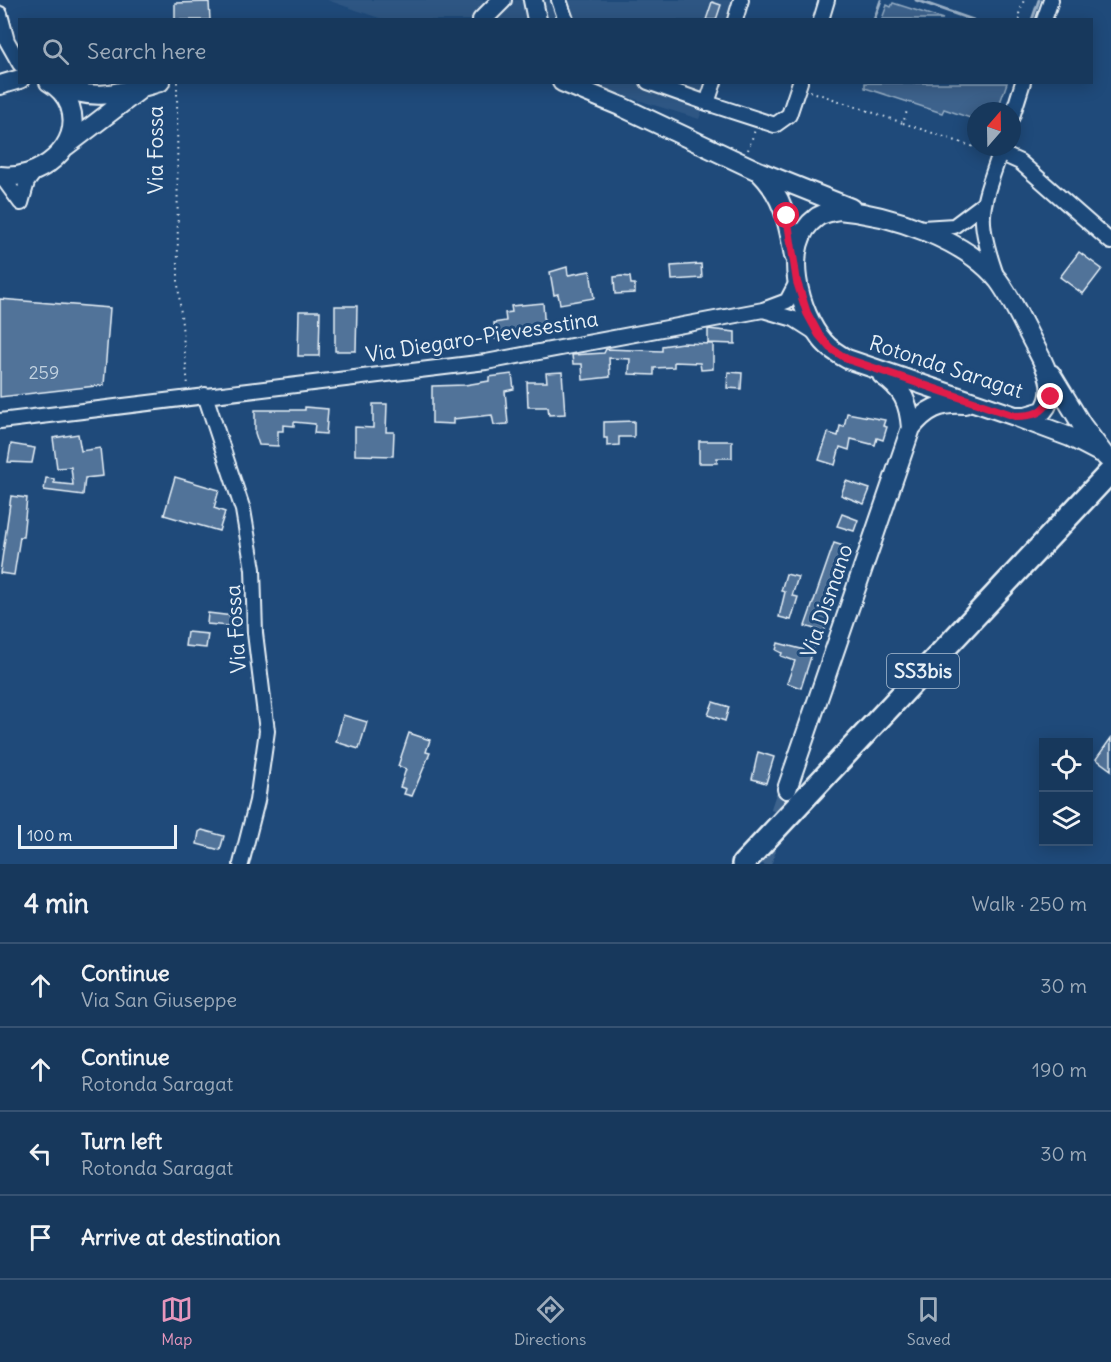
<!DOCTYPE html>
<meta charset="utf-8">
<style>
body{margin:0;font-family:Delius,sans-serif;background:#244365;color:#f1f3f6}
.controls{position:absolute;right:18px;bottom:18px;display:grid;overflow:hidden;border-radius:0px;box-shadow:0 3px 15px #0003}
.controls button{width:54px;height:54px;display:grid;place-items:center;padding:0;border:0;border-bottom:2px solid #365272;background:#17385c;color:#f1f3f6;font:30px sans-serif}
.compass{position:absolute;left:967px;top:102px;width:54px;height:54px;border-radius:50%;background:#17385c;box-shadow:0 3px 15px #0003;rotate:20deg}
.scale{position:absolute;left:18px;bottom:15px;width:159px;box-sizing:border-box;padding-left:6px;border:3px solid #e8f1f8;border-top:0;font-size:16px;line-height:21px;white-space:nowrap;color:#e8f1f8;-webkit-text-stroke:4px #1f4a7a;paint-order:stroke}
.stop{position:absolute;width:18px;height:18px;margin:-14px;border:4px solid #e11d48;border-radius:50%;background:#fff}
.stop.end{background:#e11d48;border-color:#fff;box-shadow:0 2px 6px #0008}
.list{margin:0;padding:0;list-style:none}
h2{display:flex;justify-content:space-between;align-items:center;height:78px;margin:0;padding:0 24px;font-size:26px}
h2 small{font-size:20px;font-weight:400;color:#9eacbb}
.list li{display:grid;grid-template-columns:39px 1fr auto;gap:18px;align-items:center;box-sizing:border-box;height:84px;padding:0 24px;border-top:2px solid #365272}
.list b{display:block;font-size:22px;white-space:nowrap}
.list p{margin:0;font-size:20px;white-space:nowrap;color:#9eacbb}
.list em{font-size:20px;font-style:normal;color:#9eacbb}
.icon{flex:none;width:33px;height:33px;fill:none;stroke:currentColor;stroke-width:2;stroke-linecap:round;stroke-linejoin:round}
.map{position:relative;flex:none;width:1111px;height:864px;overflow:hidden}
.search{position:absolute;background:#17385c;box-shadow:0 3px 15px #0003;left:18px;right:18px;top:18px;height:66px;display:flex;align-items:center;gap:15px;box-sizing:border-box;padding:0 21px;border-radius:0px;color:#9eacbb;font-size:22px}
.sheet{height:414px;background:#17385c}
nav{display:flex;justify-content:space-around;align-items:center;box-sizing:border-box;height:84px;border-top:2px solid #365272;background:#17385c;font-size:16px;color:#9eacbb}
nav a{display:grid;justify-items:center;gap:3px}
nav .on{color:#e797bd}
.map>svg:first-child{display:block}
.built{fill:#2e5683}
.green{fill:#3c628c;stroke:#92aac2;stroke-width:1.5}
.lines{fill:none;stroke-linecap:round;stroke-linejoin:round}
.stream{stroke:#9ab0c7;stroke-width:3}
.building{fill:#517399;stroke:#e8f1f8;stroke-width:1.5}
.major-tunnel{stroke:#3d638d;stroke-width:18;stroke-dasharray:18 9;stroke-linecap:butt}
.minor-casing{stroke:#e8f1f8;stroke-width:18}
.major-casing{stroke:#e8f1f8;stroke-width:22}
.highway-casing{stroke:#e8f1f8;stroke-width:26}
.path{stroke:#e8f1f8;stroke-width:2;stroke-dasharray:1.5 4.5;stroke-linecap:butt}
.minor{stroke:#1f4a7a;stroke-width:14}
.major{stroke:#1f4a7a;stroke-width:18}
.highway{stroke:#1f4a7a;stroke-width:21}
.route{stroke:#e11d48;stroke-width:8}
.labels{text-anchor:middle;stroke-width:6;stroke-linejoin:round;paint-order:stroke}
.number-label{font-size:18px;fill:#c2d2e0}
.shield{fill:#1f4a7a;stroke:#acbfd2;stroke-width:1.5}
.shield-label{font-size:20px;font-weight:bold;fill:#e8f1f8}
.street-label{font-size:21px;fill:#e8f1f8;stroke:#1f4a7a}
</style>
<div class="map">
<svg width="1111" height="864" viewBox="0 0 1111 864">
<rect width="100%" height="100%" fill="#1f4a7a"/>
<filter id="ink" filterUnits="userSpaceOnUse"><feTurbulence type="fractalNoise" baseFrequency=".0167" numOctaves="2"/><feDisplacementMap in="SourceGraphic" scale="12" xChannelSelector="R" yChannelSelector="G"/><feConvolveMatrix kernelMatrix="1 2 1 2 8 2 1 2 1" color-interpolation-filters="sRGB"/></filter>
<g filter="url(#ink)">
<path class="built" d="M327 0H747L739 20H385Z
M583 83H713L699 119Z"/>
<path class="green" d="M893 3 943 19H882L887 5 891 7Z
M865 83H1007L997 111H976V120L944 109 942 113 865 88Z"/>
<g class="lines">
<path class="stream" d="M916 0 973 20
M874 20 881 0
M1032 20 1039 0"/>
</g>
<path class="building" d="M209 2 210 20H175V3Z
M712 2 721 5 716 20H706Z
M1079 252 1102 269 1083 294 1060 277Z
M701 264 702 278 672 280 671 266Z
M567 267 568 275 590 271 594 298 560 304 558 294 554 295 550 272Z
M622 276 630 277 631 284H635V293L615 294 614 277Z
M0 299 110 308 104 385 0 397Z
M543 303 545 331 511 334 512 337 495 339 494 323 506 321 505 313 512 312 511 306Z
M335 306H357L356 351H335Z
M299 311H320L319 356H298Z
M708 329 735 332V344L708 343Z
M682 343 713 344V369L701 370 700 363 674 362V367L654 368V375L629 374 630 359 609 358 610 377 583 380 582 364H573L572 355 604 353 606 349 662 351V346Z
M562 372 565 414 549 415 548 407H528L527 382H547L546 373Z
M728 372 742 373 741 389 727 388Z
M512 374 514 389 505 391 508 424 494 425 492 415 453 419V424L432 423V386L465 385 489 381V377Z
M373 404H387L386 432H394L393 456 355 455V427L373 428Z
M305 407 328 409 326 434 314 433 315 424 294 422V426L283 425V431H278V446L259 445 255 433V410H305Z
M847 413 885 420 883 426 887 427 883 440 877 438 875 445 851 439 849 450 840 447 835 465 819 460 828 433 838 436 840 426 844 427Z
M634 421V437H619V445L607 446V438H604V422Z
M78 434 81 451 100 448 103 476 85 478 83 495 44 490 46 478 54 479V483L73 485 71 467 57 468 53 438Z
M699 441H732V458H717V463H699Z
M11 444 35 448 32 463 8 462Z
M175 477 219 490 214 508 225 512 219 531 164 515Z
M846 481 870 489 864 504 841 495Z
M11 496 27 498 23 537H20L14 575 0 573Z
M842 514 858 520 854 531 837 526Z
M834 543 850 548V551L827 615 829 616 824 632 805 626Z
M786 574 798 577 792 596 798 597 791 620 779 617 785 592 781 591Z
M208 613 241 617 240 627 207 624Z
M187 632 208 634 206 648 185 646Z
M778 643 805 650 806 645 814 647 801 688 787 683 795 661 781 656 782 653 776 650Z
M713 702 729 707 725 721 708 715Z
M343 715 367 722 359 749 336 742Z
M409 733 430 740 426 752 430 753 412 796 404 794 406 789 400 787 406 769 398 766Z
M1111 738V770L1096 759Z
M758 752 774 757 766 783 752 779Z
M202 830 224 836 220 850 197 844 199 832Z"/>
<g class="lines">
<path class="major-tunnel" d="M762 864 787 789"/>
<defs>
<path id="minor" d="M559 0 566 20
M0 14 7 41 20 64
M735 20 741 0
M821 20 827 0
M1044 20 1051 0
M648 82 707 103
M714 82 707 103 775 125 789 115 800 82
M1012 117 1023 82
M1000 153 1020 162 1111 242
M2 177 21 203 27 182 36 170
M922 228 954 226 982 205
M996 275C974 212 982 208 1002 147
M763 310 794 319 816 333
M205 395 243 510 253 569 255 633 267 731 257 801 241 864
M0 421 486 362 763 310 787 301 797 282"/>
<path id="major" d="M533 0 537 20
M482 20 502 0
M562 82 620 106 756 170 851 208
M0 85 20 79
M57 86C96 102 120 93 160 82
M66 146 138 91
M760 173C784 197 788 223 794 256
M0 176C38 181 84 147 70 106 66 96 58 87 49 82
M838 210C889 214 965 239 998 280 1013 300 1024 326 1036 348 1046 367 1059 391 1043 411L1026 416H1015L847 359C838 354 830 349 824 342 799 314 780 244 816 218 822 213 831 212 838 210Z
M1051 374 1082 425 1106 457
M882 375C903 389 909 403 911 428
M1019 418 1070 437 1099 452
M787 789 911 428C926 409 940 402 965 404"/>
<path id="highway" d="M743 864 1111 471"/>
</defs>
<use href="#minor" class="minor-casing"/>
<use href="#major" class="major-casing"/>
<use href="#highway" class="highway-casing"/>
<path class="path" d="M1020 20 1019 14 1024 0
M177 82 178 284 188 386
M810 91 903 123 907 111
M903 123 989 152
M748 150 755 130"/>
<use href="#minor" class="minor"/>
<use href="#major" class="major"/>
<use href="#highway" class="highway"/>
</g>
</g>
<g class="lines" filter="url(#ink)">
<path class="route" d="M787 216 797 282 807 313 819 335 830 348 847 359 1015 416C1033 416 1043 414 1051 397"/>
</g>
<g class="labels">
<g class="number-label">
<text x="44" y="379">259</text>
</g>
<rect class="shield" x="887" y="654" width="72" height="34" rx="4.5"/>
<g class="shield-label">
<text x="923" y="678">SS3bis</text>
</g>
<g class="street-label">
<text transform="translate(156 150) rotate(-90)" y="7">Via Fossa</text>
<text transform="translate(482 337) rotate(-9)" y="7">Via Diegaro-Pievesestina</text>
<text transform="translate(946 367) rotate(18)" y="7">Rotonda Saragat</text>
<text transform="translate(827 601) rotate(-71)" y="7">Via Dismano</text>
<text transform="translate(236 629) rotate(-94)" y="7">Via Fossa</text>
</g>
</g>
</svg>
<div class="controls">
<button><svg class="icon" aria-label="locate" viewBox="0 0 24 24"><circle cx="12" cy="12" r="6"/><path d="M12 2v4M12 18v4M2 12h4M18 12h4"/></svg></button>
<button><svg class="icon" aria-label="layers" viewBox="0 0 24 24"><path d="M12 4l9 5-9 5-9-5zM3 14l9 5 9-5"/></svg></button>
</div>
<svg class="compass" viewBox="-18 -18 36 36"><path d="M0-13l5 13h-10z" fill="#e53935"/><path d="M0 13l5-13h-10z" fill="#9eacbb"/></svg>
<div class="scale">100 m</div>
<div class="stop" style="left:787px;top:216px"></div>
<div class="stop end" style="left:1051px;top:397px"></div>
<div class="search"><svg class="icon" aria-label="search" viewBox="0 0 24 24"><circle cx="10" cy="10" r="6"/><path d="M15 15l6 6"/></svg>Search here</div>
</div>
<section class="sheet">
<h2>4 min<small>Walk · 250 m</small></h2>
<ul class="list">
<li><svg class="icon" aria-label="ahead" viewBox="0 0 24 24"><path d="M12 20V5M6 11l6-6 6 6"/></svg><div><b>Continue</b><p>Via San Giuseppe</p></div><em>30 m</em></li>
<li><svg class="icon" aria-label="ahead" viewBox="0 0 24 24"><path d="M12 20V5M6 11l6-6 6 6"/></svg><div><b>Continue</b><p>Rotonda Saragat</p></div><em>190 m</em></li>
<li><svg class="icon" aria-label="left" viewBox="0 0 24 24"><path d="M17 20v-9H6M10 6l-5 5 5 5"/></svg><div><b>Turn left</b><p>Rotonda Saragat</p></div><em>30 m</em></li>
<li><svg class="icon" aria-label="arrive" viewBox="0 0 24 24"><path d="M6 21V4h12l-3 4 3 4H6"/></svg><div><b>Arrive at destination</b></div></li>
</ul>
</section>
<nav>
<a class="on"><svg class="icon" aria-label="map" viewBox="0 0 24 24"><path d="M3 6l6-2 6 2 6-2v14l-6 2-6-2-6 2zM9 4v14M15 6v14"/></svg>Map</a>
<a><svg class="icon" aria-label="directions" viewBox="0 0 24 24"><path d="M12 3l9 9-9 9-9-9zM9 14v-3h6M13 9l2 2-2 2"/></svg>Directions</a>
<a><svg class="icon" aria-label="saved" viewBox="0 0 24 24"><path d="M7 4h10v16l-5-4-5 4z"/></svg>Saved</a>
</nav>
